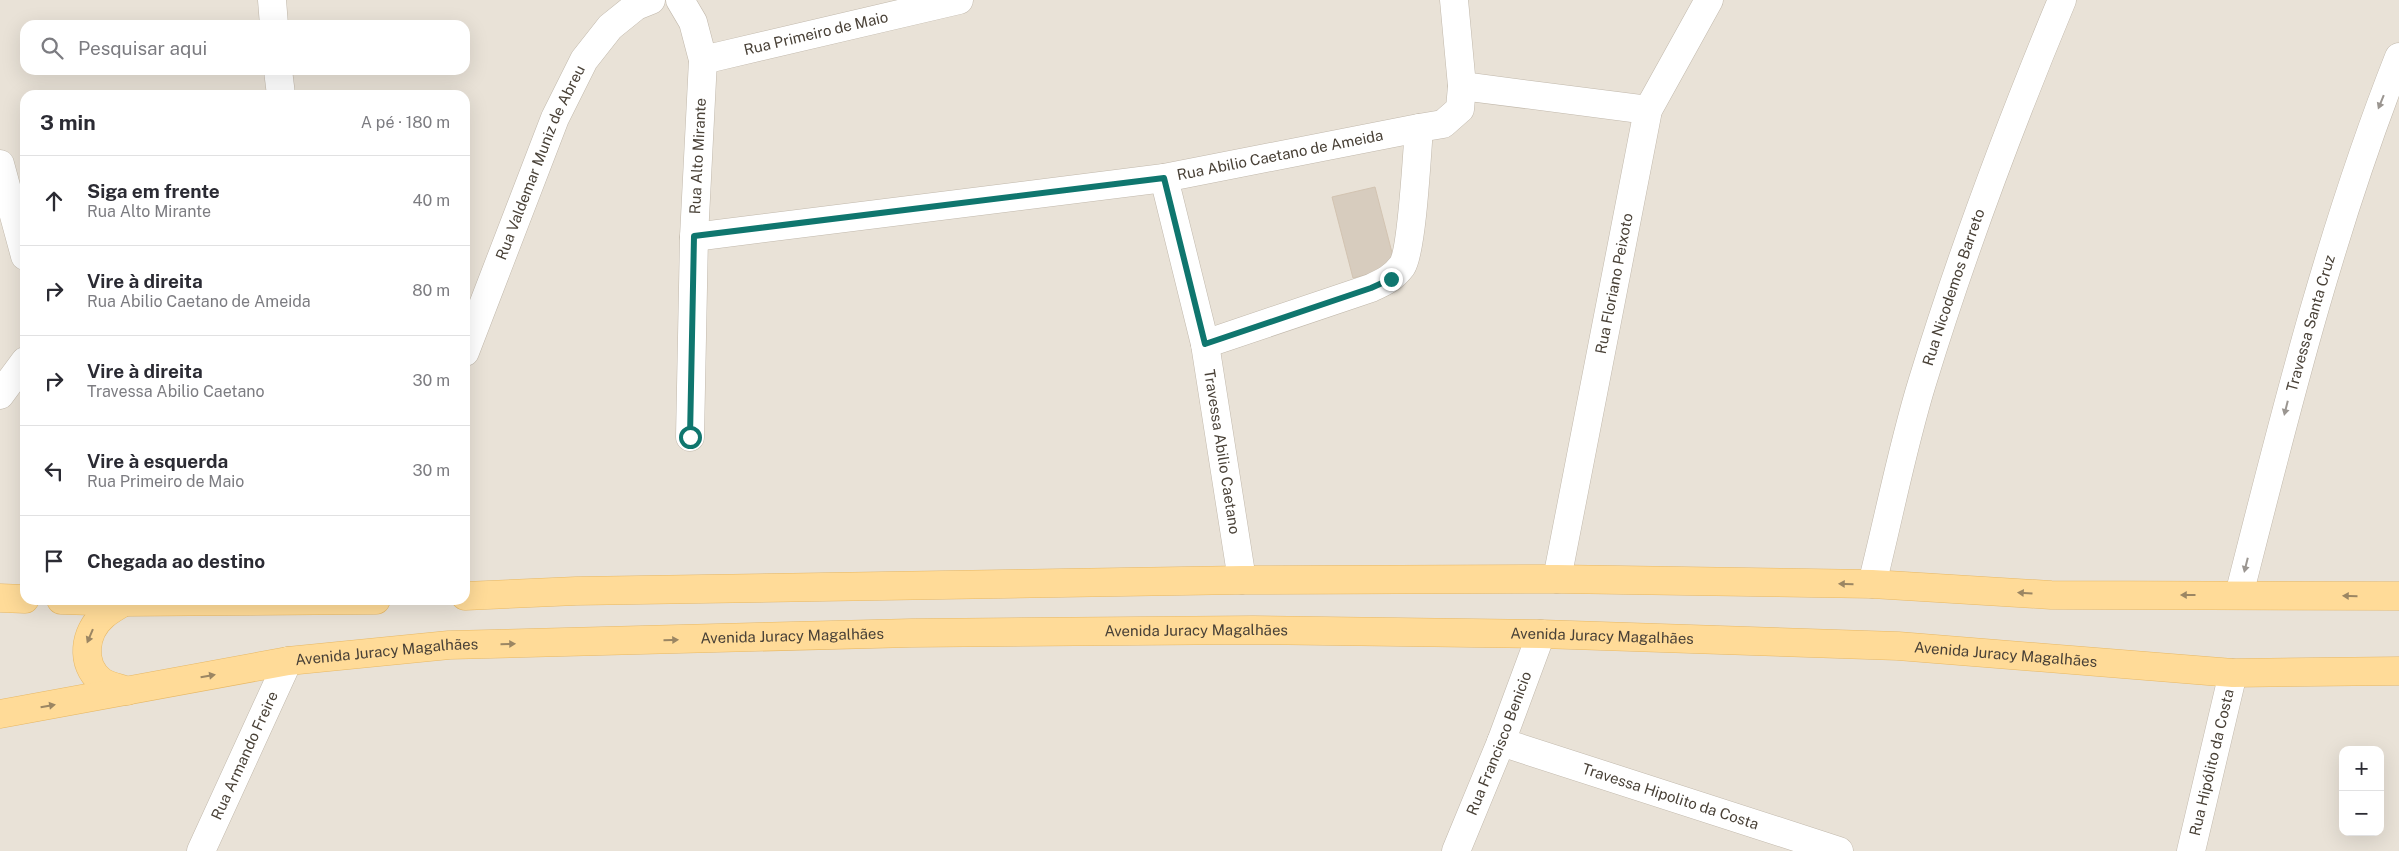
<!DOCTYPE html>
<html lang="pt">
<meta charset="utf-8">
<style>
body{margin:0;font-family:"Public Sans",sans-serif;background:#f2f2f3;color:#2b2b33}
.controls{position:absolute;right:15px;bottom:15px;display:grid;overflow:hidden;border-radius:10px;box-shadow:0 5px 20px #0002}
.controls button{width:45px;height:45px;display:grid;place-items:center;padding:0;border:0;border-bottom:1px solid #e1e1e2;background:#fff;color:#2b2b33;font:25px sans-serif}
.stop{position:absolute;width:15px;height:15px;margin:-11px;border:4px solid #0f766e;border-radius:50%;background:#fff}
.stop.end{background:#0f766e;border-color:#fff;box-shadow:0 1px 5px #0008}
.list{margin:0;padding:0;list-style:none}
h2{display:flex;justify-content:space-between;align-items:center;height:65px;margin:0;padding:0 20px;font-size:21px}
h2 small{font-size:16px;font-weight:400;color:#7c7c81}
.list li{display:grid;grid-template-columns:32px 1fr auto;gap:15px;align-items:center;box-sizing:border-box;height:90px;padding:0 20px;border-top:1px solid #e1e1e2}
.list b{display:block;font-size:19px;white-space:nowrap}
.list p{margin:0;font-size:16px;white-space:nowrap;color:#7c7c81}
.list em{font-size:16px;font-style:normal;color:#7c7c81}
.icon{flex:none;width:28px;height:28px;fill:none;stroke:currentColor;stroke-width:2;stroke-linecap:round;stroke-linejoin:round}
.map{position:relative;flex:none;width:2399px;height:851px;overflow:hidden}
.search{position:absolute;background:#fff;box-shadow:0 5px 20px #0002;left:20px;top:20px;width:450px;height:55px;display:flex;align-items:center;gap:12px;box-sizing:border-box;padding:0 18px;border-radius:15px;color:#7c7c81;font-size:19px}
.panel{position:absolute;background:#fff;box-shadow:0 5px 20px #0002;left:20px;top:90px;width:450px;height:515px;border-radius:15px}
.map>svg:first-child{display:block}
.residential{fill:#e9e2d7;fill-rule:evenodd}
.building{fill:#d7ccbe;stroke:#d2c3b1}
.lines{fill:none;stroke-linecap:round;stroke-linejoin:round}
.minor-casing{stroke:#c1b8ab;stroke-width:29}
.major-casing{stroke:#e7b865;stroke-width:29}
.minor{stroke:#fff;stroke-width:28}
.major{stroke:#ffdb98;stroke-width:28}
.oneway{fill:#9b9691}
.oneway2{fill:#9b8663}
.route{stroke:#0f766e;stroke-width:6}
.labels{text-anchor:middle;stroke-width:4.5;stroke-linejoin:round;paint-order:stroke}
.street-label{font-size:15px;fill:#494137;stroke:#fff}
</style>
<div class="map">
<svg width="2399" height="851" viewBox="0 0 2399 851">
<rect width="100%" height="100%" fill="#f5f1e9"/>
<path class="residential" d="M0 0H2399V851H0ZM25 25H465V70H25ZM25 95H465V600H25ZM2343 750H2380V832H2343Z"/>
<path class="building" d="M1375 187 1396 268 1353 278 1332 197Z"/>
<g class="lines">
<defs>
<g id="minor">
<path d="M272 0 274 25"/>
<path d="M680 0 693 22 703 60 694 237 690 437"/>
<path id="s1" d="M703 60 959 0"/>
<path d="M278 70 281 95"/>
<path d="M1462 86 1648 110"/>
<path d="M0 164 25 256"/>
<path id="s2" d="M1164 178 1205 344 1242 580"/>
<path id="s3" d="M694 237 1164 178 1419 128"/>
<path d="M1205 344 1371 288C1384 282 1393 278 1402 266 1412 251 1417 153 1419 128L1443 124 1460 109 1462 86 1454 0"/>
<path id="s4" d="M465 352 555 118 584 60 610 27 636 6 651 0"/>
<path d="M0 395 25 361"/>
<path id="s5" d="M1557 579 1648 110 1709 0"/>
<path id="s6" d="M1872 584C1889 517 1902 448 1922 383 1962 252 2010 125 2062 0"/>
<path id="s7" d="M2239 595C2285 414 2330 231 2399 57"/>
<path id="s8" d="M1501 742 1839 851"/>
<path id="s9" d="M201 851 288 661"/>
<path id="s10" d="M1456 851 1501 742 1541 634"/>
<path id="s11" d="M2191 851 2233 673"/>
</g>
<g id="major">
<path d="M465 596 576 591 1242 580 1557 579 1872 584 2051 595 2399 596"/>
<path d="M0 598 25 599"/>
<path d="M61 600 124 602 376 600"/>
<path d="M124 602C117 606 110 610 104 615 84 632 80 664 101 681 108 686 120 688 127 691"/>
<path id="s12" d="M0 714 288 661 449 645 911 633 1253 630 1541 634 1898 646 2233 673 2399 671"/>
</g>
</defs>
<use href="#minor" class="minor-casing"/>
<use href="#major" class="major-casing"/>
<use href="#minor" class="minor"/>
<use href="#major" class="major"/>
</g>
<defs><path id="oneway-solid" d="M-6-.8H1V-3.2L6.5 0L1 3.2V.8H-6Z" transform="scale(1.25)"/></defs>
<g class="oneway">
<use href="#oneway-solid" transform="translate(2381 102) rotate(112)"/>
<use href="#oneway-solid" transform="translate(2286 408) rotate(104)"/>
<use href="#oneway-solid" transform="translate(2246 565) rotate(104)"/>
</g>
<g class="oneway2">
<use href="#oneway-solid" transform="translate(1846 584) rotate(-179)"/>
<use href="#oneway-solid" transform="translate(2025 593) rotate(-176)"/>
<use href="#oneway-solid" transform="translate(2188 595) rotate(180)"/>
<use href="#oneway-solid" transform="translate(2350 596) rotate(-179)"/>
<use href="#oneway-solid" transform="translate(90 636) rotate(113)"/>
<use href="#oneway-solid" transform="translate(671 640) rotate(-2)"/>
<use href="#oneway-solid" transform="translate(508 644) rotate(-1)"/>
<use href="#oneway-solid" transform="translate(208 676) rotate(-10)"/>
<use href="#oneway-solid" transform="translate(48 706) rotate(-10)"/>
</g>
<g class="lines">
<path class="route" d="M690 437 694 236 1164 178 1205 344 1371 288 1391 279"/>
</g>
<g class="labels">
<g class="street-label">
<text dy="5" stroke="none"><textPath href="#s1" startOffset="116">Rua Primeiro de Maio</textPath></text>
<text dy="5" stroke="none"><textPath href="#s3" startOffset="592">Rua Abilio Caetano de Ameida</textPath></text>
<text transform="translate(698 156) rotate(-87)" y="5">Rua Alto Mirante</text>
<text dy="5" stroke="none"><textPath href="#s4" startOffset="204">Rua Valdemar Muniz de Abreu</textPath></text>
<text dy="5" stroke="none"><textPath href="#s5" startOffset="301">Rua Floriano Peixoto</textPath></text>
<text dy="5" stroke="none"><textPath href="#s6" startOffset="308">Rua Nicodemos Barreto</textPath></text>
<text dy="5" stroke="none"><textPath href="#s7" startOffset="281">Travessa Santa Cruz</textPath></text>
<text dy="5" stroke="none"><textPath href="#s2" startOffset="280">Travessa Abilio Caetano</textPath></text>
<text dy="5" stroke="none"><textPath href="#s12" startOffset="1202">Avenida Juracy Magalhães</textPath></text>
<text dy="5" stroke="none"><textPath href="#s12" startOffset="798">Avenida Juracy Magalhães</textPath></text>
<text dy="5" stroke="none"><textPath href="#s12" startOffset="1608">Avenida Juracy Magalhães</textPath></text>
<text dy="5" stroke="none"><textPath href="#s12" startOffset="392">Avenida Juracy Magalhães</textPath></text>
<text dy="5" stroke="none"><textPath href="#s12" startOffset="2012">Avenida Juracy Magalhães</textPath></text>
<text dy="5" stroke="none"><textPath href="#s10" startOffset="116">Rua Francisco Benicio</textPath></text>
<text dy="5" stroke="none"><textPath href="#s9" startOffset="105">Rua Armando Freire</textPath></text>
<text dy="5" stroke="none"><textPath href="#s11" startOffset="91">Rua Hipólito da Costa</textPath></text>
<text dy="5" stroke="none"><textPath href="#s8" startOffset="178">Travessa Hipolito da Costa</textPath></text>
</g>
</g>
</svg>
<div class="controls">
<button>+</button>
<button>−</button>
</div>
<div class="stop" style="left:690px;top:437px"></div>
<div class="stop end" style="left:1391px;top:279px"></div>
<div class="search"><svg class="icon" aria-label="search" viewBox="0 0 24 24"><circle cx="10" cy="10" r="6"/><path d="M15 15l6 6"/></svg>Pesquisar aqui</div>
<section class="panel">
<h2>3 min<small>A pé · 180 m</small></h2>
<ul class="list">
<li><svg class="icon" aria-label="ahead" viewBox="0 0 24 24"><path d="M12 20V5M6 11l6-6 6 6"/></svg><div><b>Siga em frente</b><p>Rua Alto Mirante</p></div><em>40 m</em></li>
<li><svg class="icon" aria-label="right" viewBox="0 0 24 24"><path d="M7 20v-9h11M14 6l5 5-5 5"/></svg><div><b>Vire à direita</b><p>Rua Abilio Caetano de Ameida</p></div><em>80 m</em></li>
<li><svg class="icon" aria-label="right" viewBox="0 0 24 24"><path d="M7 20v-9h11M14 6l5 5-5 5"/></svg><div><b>Vire à direita</b><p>Travessa Abilio Caetano</p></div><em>30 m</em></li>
<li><svg class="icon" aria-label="left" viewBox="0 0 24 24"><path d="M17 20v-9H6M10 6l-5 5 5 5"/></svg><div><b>Vire à esquerda</b><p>Rua Primeiro de Maio</p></div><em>30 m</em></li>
<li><svg class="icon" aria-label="arrive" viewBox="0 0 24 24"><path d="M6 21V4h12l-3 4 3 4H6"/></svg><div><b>Chegada ao destino</b></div></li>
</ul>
</section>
</div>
